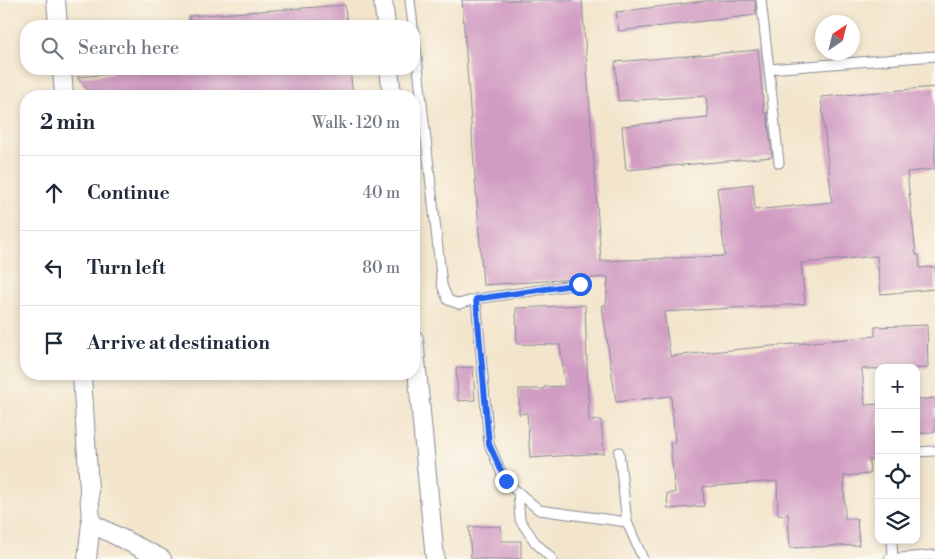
<!DOCTYPE html>
<meta charset="utf-8">
<style>
body{margin:0;font-family:"Libre Bodoni",serif;background:#f2f2f3;color:#1f2937}
.controls{position:absolute;right:15px;bottom:15px;display:grid;overflow:hidden;border-radius:10px;box-shadow:0 2px 8px #0003}
.controls button{width:45px;height:45px;display:grid;place-items:center;padding:0;border:0;border-bottom:1px solid #e0e1e3;background:#fff;color:#1f2937;font:25px sans-serif}
.compass{position:absolute;left:815px;top:15px;width:45px;height:45px;border-radius:50%;background:#fff;box-shadow:0 2px 8px #0003;rotate:35deg}
.stop{position:absolute;width:15px;height:15px;margin:-11px;border:4px solid #2563eb;border-radius:50%;background:#fff}
.stop.end{background:#2563eb;border-color:#fff;box-shadow:0 1px 5px #0008}
.list{margin:0;padding:0;list-style:none}
h2{display:flex;justify-content:space-between;align-items:center;height:65px;margin:0;padding:0 20px;font-size:21px}
h2 small{font-size:16px;font-weight:400;color:#747a83}
.list li{display:grid;grid-template-columns:32px 1fr auto;gap:15px;align-items:center;box-sizing:border-box;height:75px;padding:0 20px;border-top:1px solid #e0e1e3}
.list b{display:block;font-size:19px;white-space:nowrap}
.list em{font-size:16px;font-style:normal;color:#747a83}
.icon{flex:none;width:28px;height:28px;fill:none;stroke:currentColor;stroke-width:2;stroke-linecap:round;stroke-linejoin:round}
.map{position:relative;flex:none;width:935px;height:559px;overflow:hidden}
.search{position:absolute;background:#fff;box-shadow:0 2px 8px #0003;left:20px;top:20px;width:400px;height:55px;display:flex;align-items:center;gap:12px;box-sizing:border-box;padding:0 18px;border-radius:20px;color:#747a83;font-size:19px}
.panel{position:absolute;background:#fff;box-shadow:0 2px 8px #0003;left:20px;top:90px;width:400px;height:290px;border-radius:20px}
.map>svg:first-child{display:block}
.building{fill:#d19cc3}
.lines{fill:none;stroke-linecap:round;stroke-linejoin:round}
.service-casing{stroke:#878a95;stroke-width:11}
.minor-casing{stroke:#878a95;stroke-width:20}
.service{stroke:#fff;stroke-width:9}
.minor{stroke:#fff;stroke-width:18}
.route{stroke:#2563eb;stroke-width:6}
</style>
<div class="map">
<svg width="935" height="559" viewBox="0 0 935 559">
<rect width="100%" height="100%" fill="#fbf7ec"/>
<filter id="ink" filterUnits="userSpaceOnUse"><feTurbulence type="fractalNoise" baseFrequency=".02" numOctaves="2"/><feDisplacementMap in="SourceGraphic" scale="10" xChannelSelector="R" yChannelSelector="G"/><feConvolveMatrix kernelMatrix="1 2 1 2 8 2 1 2 1" color-interpolation-filters="sRGB"/></filter>
<filter id="wash" filterUnits="userSpaceOnUse"><feTurbulence type="fractalNoise" baseFrequency=".0096" numOctaves="4" result="noise"/><feDisplacementMap in="SourceGraphic" scale="20" xChannelSelector="R" yChannelSelector="G"/><feGaussianBlur stdDeviation="1.12" result="paint"/><feColorMatrix in="noise" values="0 0 0 0 0 0 0 0 0 0 0 0 0 0 0 0 0 1.4 0 .05"/><feComposite in="paint" operator="in"/></filter>
<g filter="url(#wash)">
<rect width="100%" height="100%" fill="#f3e5cc"/>
<g id="blocks">
<path class="building" d="M462 0H582L601 261 725 256 717 188 753 184 755 210 832 202 821 97 935 87V169L907 172 916 255H919L920 268 935 267V289L881 294 877 256 801 263 805 304 664 312 670 356 875 336V327L927 325 928 368 862 369 865 405 879 404V459L869 460 870 474 844 476 845 519H857L859 545 790 548 788 514 778 515 777 481 703 487 704 506 668 509 667 493H675L670 443H675L671 396 616 402 602 305H606L608 277 483 285Z
M713 0H755L756 15 619 31 616 12Z
M345 5 347 26H189V16Z
M758 50 764 113H767L772 157 626 170 622 126 708 118 706 96 618 101 615 62Z
M112 69H350L353 96H93L77 77 112 74Z
M585 305 589 421 601 420 604 453 530 458 527 413 519 414V389H544V387L565 386 560 345 517 344 516 308Z
M473 367 475 400 458 401 456 368Z
M935 398V432L916 434V400Z
M501 526 502 541H521V559H471L469 527Z"/>
</g>
</g>
<g filter="url(#ink)">
<use href="#blocks" fill-opacity="0" stroke="#878a95" stroke-width="1"/>
<g class="lines">
<defs>
<path id="service" d="M410 0 413 26
M761 0 769 69 935 56
M414 31 442 285 448 300 459 304 476 299 580 284
M769 69 779 163
M476 299 489 444 505 481 539 510 627 522
M619 452 627 522 643 559
M916 452 935 451
M518 492 520 520 535 542 552 559
M892 540 893 559
M889 559 935 555"/>
<path id="minor" d="M56 0 58 26
M383 0 386 26
M62 69 64 96
M389 69 392 96
M414 339 435 559
M82 374 91 523 87 559
M91 523 162 559"/>
</defs>
<use href="#service" class="service-casing"/>
<use href="#minor" class="minor-casing"/>
<use href="#service" class="service"/>
<use href="#minor" class="minor"/>
</g>
</g>
<g class="lines" filter="url(#ink)">
<path class="route" d="M506 481 489 444 476 299 580 284"/>
</g>
</svg>
<div class="controls">
<button>+</button>
<button>−</button>
<button><svg class="icon" aria-label="locate" viewBox="0 0 24 24"><circle cx="12" cy="12" r="6"/><path d="M12 2v4M12 18v4M2 12h4M18 12h4"/></svg></button>
<button><svg class="icon" aria-label="layers" viewBox="0 0 24 24"><path d="M12 4l9 5-9 5-9-5zM3 14l9 5 9-5"/></svg></button>
</div>
<svg class="compass" viewBox="-18 -18 36 36"><path d="M0-13l5 13h-10z" fill="#e53935"/><path d="M0 13l5-13h-10z" fill="#747a83"/></svg>
<div class="stop" style="left:580px;top:284px"></div>
<div class="stop end" style="left:506px;top:481px"></div>
<div class="search"><svg class="icon" aria-label="search" viewBox="0 0 24 24"><circle cx="10" cy="10" r="6"/><path d="M15 15l6 6"/></svg>Search here</div>
<section class="panel">
<h2>2 min<small>Walk · 120 m</small></h2>
<ul class="list">
<li><svg class="icon" aria-label="ahead" viewBox="0 0 24 24"><path d="M12 20V5M6 11l6-6 6 6"/></svg><div><b>Continue</b></div><em>40 m</em></li>
<li><svg class="icon" aria-label="left" viewBox="0 0 24 24"><path d="M17 20v-9H6M10 6l-5 5 5 5"/></svg><div><b>Turn left</b></div><em>80 m</em></li>
<li><svg class="icon" aria-label="arrive" viewBox="0 0 24 24"><path d="M6 21V4h12l-3 4 3 4H6"/></svg><div><b>Arrive at destination</b></div></li>
</ul>
</section>
</div>
